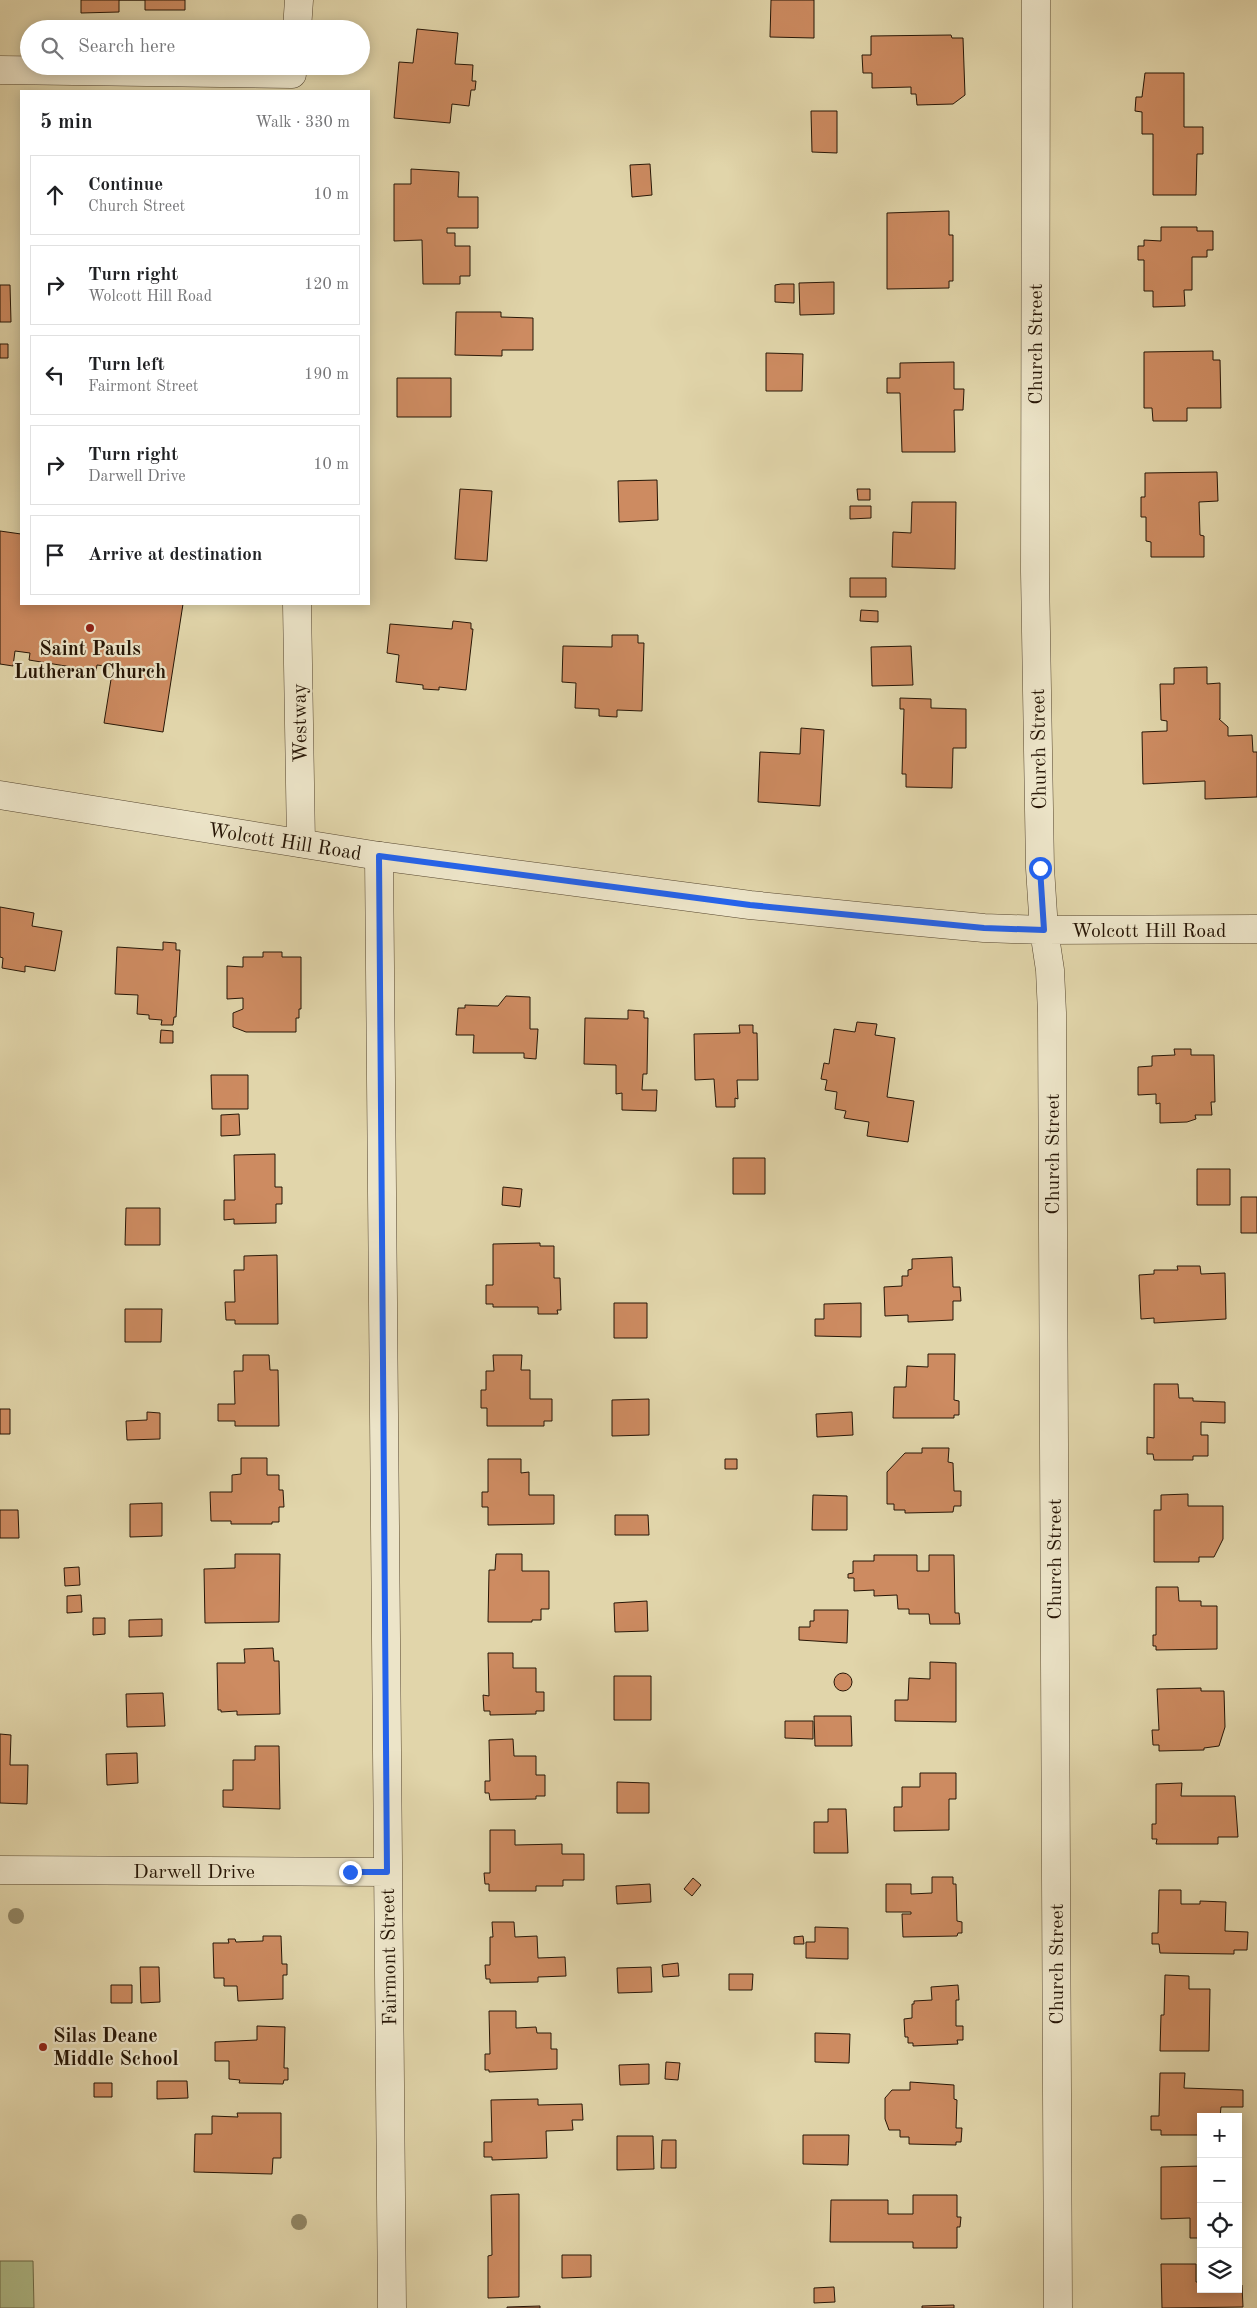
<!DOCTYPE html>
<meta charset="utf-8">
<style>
body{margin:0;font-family:"Old Standard TT",serif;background:#f6f6f6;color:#202124}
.controls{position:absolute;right:15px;bottom:15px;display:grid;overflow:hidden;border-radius:0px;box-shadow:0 2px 12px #0003}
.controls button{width:45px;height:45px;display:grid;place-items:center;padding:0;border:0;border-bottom:1px solid #e0e0e0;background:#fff;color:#202124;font:25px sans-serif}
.stop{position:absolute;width:15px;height:15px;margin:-11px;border:4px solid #2563eb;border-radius:50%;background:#fff}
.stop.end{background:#2563eb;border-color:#fff;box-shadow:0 1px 5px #0008}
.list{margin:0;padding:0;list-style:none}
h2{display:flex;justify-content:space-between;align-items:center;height:65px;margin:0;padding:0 20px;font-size:21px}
h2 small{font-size:16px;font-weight:400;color:#757577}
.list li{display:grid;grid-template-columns:32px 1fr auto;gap:15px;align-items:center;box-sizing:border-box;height:80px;margin:0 10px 10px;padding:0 10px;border:1px solid #e0e0e0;border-radius:0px}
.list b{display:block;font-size:19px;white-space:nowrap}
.list p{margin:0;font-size:16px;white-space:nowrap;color:#757577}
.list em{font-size:16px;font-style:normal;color:#757577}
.icon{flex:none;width:28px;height:28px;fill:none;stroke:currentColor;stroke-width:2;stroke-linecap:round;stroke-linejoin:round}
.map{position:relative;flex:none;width:1257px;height:2308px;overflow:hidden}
.search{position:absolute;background:#fff;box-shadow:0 2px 12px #0003;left:20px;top:20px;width:350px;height:55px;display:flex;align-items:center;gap:12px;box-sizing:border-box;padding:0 18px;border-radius:28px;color:#757577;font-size:19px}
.panel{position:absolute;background:#fff;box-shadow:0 2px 12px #0003;left:20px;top:90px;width:350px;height:515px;border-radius:0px}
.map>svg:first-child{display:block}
.green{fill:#b0be8b;stroke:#6c6a48}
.building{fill:#cd8b61;stroke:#271606}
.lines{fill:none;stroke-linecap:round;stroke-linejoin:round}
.minor-casing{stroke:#56462f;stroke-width:29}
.tertiary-casing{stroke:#56462f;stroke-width:29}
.minor{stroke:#ece4c8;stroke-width:28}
.tertiary{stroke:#ece4c8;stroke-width:28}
.tree{fill:#918766}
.route{stroke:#2563eb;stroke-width:6}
.poi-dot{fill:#8f2418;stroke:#ece4c8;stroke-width:2}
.labels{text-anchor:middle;stroke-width:4.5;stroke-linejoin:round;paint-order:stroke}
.street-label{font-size:20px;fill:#271606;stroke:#ece4c8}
.poi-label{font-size:20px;font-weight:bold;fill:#271606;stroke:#ece4c8}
</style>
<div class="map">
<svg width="1257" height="2308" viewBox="0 0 1257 2308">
<rect width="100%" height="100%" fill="#e1d5aa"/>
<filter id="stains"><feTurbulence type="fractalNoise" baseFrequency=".004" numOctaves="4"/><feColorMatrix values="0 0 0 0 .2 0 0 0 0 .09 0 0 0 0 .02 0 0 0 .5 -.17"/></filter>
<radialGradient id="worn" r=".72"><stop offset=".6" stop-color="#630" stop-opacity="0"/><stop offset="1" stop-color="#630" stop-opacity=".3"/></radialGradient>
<path class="green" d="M0 2261H33L34 2308H0Z"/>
<path class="building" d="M81 0H185V10H145V0H119V12L81 13Z
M771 0H814V38L770 37Z
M417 29 458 33 455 64 473 65 472 81H476L475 90H471L469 106 452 104 450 123 394 118 399 62 413 63Z
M951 35 952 38H963L965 95 953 104 917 105 916 94H911V87L872 88V73H863L862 55H871V36Z
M1145 73H1184V127H1203V154H1197L1196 195H1153V134H1142V112L1135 111 1136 97H1142Z
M811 111H837V153L812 152Z
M650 164 652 195 632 197 630 165Z
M411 169 459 172 458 197H478V228H447V233H455V246H470V276H460V284H423L422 240 394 241V184H411Z
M949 211V235H953V281H949V288L887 289V213Z
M1161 227H1197V231H1213V250H1207V257H1192V290H1184L1185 306 1153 307V291H1144V260H1138V246H1144V240L1161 241Z
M834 282V314L800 315 799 283Z
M781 284H794V303L775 302V285Z
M0 285H10L11 322H0Z
M456 312H501V317L533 318V350H502V356L455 355Z
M0 344H8V358H0Z
M1213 351V360H1220L1221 408H1187V421H1153L1152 408H1144V352Z
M766 353 803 354 802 391H766Z
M954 362V389H964L963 410H954L955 452H902L900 393H887V378H900V363Z
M397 378H451V417H397Z
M1217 472 1218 501 1199 502 1200 535 1204 536V557H1151V542L1146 541V517H1141V497H1145V473Z
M657 480 658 520 619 522 618 481Z
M460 489 492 491 487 561 455 559Z
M857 489H870V500H858Z
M912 502H956L955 569 892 567 893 532 911 533Z
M850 506H871V518L850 519Z
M0 531 21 534V604H183L163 732 104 723 113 667 97 665 96 671 29 660 30 653 15 651 13 666 0 664Z
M850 578H886V597H850Z
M861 610 878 611V622L860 621Z
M453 621 471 623V629H473L466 690 439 687V690L423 689V685L396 682 399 655 387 653 390 624 452 629Z
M612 635H638V643H644L642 711 617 710V717L599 716V709L575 708 576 683 562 682 563 646 612 647Z
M911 646 913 685 872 686 871 647Z
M1207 667V684L1220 683V719H1219L1228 727V736L1252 735 1253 752H1257V797L1205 799V781L1143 784 1142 732 1167 731V721L1161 720 1160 684H1174V668Z
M900 698 931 699V708L966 709V748H953L952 788 906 787V774H902L904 709H900Z
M801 728 824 730 820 806 758 802 760 752 800 754Z
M0 907 34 913 32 926 62 931 55 971 25 966V972L2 968 3 958 0 957Z
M163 942 176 943V950H180L176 1017H174L173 1025H161L162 1020 149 1019V1015L137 1014 138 995 115 994 117 947 163 950Z
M263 952H282V957H301V1009H299V1018H296V1032H246L233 1027V1013L243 1009V998L227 999V966L243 967V957H263Z
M506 996 530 997V1029H538L536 1059 524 1058V1053H473L474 1035H456L458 1008H465V1005L498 1006Z
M628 1010 644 1011V1018H648L647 1074H643L642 1090H657L656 1111 622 1110V1093L616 1094V1065L584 1064 585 1018 628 1019Z
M857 1022 877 1024 875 1035 895 1038 887 1097 914 1101 908 1142 867 1136 869 1122 844 1118 846 1111 835 1109 837 1092 825 1090 827 1080 821 1079 824 1063 829 1064 834 1029 855 1032Z
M739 1025H753V1033H757L758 1080H737L738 1099 735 1098V1107H716L714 1079 695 1080 694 1034 740 1033Z
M161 1030 173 1031V1043H160Z
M1174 1049H1191V1055H1214L1215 1102H1211L1212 1115H1195L1196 1119 1187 1122 1160 1123V1103L1156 1104V1094L1138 1095V1067L1152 1066V1056L1175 1055Z
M211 1075H248V1109H212Z
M239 1114 240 1135 221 1136V1115Z
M275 1154V1187H282V1204H276V1223L234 1224V1219L224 1220V1200H235L234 1155Z
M733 1158H765V1194H733Z
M1197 1169H1230V1205H1197Z
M503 1187 522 1189 520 1207 502 1205Z
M1241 1197H1257V1233H1241Z
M126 1208H160V1245H125Z
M540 1243V1246H554V1278H560L561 1310H557L558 1314H538V1307H493V1304H486V1285H493V1244Z
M277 1255 278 1324H235V1320H226L225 1302H235L234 1270H244V1256Z
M952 1257 953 1287H960L961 1301H953V1320L908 1322V1315L885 1316 884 1287 902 1286V1276H908V1270L912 1269V1259Z
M1177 1266H1200L1201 1274 1225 1273 1226 1319 1154 1323V1318L1141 1319 1139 1275 1154 1274V1270H1178Z
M614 1303H647V1338H614Z
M861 1303V1337L815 1336V1319H824V1304Z
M125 1309H162L161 1342H125Z
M928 1354H955L954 1400 959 1401V1415H954V1418H893L894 1387H906L907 1366 928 1367Z
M243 1355H269L270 1370H278L279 1426H235V1421H218V1404H235L234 1371H243Z
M493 1355H522L521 1370H530V1399H552V1421H544V1426H487V1408H481V1390H486V1371H494Z
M1154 1384H1178L1179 1398H1193V1401L1225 1402V1423L1201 1422V1435H1208V1456H1193V1460H1154L1153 1454H1147V1437L1154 1438Z
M649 1399V1435L612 1436V1400Z
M0 1409H10V1434H0Z
M147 1412 160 1413V1439L127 1440 126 1421 147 1420Z
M852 1412 853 1435 817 1437 816 1414Z
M922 1448H949L948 1462 953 1463 954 1491H961V1506H954L953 1512 905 1513V1510H894V1504H887V1472L905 1453H922Z
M241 1458H267V1475H279V1490H283L284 1507H279V1522H272V1524H231V1521H211L210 1492H232V1475L241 1474Z
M488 1459H521V1473L529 1472V1495H554V1524L488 1525V1507H482V1492H488Z
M725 1459H737V1469H725Z
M1188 1494V1506H1223V1539L1214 1557H1199V1562H1154V1510H1161V1495Z
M813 1495 847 1496V1530H812Z
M162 1503V1536L130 1537V1504Z
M0 1510H18L19 1538H0Z
M615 1515H648L649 1535H615Z
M235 1554H280L279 1622 205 1623 204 1569 235 1568Z
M496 1554H522V1571H549V1609H541V1620H532V1622H488L489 1570H495Z
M874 1555H917V1571H929V1555H954L955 1613H959L960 1624H930L929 1614H909V1609H898L897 1595 874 1596V1590L854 1591V1578H848V1574L853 1573V1561H874Z
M79 1567 80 1585 65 1586 64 1568Z
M1156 1587H1178L1179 1601H1201V1606H1217V1649L1156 1650V1646H1153V1635H1156Z
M81 1595 82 1612 67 1613V1596Z
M647 1601 648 1631 615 1632 614 1603Z
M814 1610H848L847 1643 799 1640V1627H810V1621H814Z
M93 1618H105V1634L93 1635Z
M162 1619V1636L129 1637V1620Z
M273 1648 274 1661H279L280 1714 237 1715V1711L221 1712V1710H218L217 1663H245L244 1649Z
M488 1653H513V1668H536V1692H544V1711H536V1714L490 1715V1711H484L483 1695 489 1696Z
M930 1662 956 1663V1722L895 1721V1700H908L909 1678 930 1679Z
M834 1682a9 9 0 1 1 18 0a9 9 0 1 1-18 0Z
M614 1676H651V1720H614Z
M1201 1688V1691H1224L1225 1727 1219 1746 1204 1748V1750L1159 1751V1745H1153L1152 1730H1159L1157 1689Z
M163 1693 165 1726 127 1727 126 1694Z
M814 1716H851L852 1746H815Z
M785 1721H813V1739L785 1738Z
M0 1734 11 1735 10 1765H28L27 1804 0 1803Z
M513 1739 514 1756H536V1775H545V1796H536V1799L490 1800 489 1793H485V1781H490L489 1740Z
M255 1746H279L280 1809 223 1807V1790H233V1760H255Z
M137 1753 138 1783 107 1785 106 1754Z
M920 1773H956V1799H949V1830L894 1831V1807H902V1787H920Z
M617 1782 649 1783V1813H617Z
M1182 1783 1181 1796H1235L1238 1837H1218V1844H1156L1157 1839H1152V1824H1156V1784Z
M828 1809H846L848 1853H814V1822H828Z
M490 1830H515V1845L562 1844V1854H584V1880H563V1886H536V1891H489V1884H485L484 1873H490Z
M932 1877H953V1884H956L957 1921 962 1922V1933H958L957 1936 903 1937 902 1914H911V1912H886V1884H911V1894L932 1893Z
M693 1878 701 1885 692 1896 684 1889Z
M650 1884 651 1902 617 1904 616 1886Z
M1159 1890H1181V1904H1200V1901L1226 1902 1225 1931 1248 1932 1247 1950H1234V1954L1160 1953 1159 1944H1152V1933H1158Z
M492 1922H514L515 1937 537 1936 538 1958 565 1957 566 1976 538 1977V1982L490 1983V1979H486L485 1965H490V1937H493Z
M815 1927 848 1928V1959L806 1958V1942H815Z
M263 1936H281L282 1964H287V1975H283V1999L238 2001 237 1986H224V1978H214L213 1943H229L228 1939H235L236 1942 263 1941Z
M803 1936 804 1944H794V1937Z
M678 1963 679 1976 663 1977 662 1965Z
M140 1967H159L160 2002 141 2003Z
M651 1967 652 1992 618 1993 617 1968Z
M729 1974H753L752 1990H729Z
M1165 1975 1189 1976V1989H1210L1209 2051H1160L1161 2015H1164Z
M111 1985H132V2003H111Z
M958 1985 959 2000H956V2026H963V2040H957L958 2044 913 2046V2043H908V2037H905L904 2019 912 2018V2004H914V2001L932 2000 931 1987Z
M489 2011H516V2028L536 2027 537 2033H551V2049H557V2069L489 2072V2070H485V2054H490Z
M257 2026 285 2027 284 2068H288V2080H284L283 2084 239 2083 240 2080 229 2079V2061H215V2042L257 2040Z
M815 2033 850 2034 849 2063 815 2062Z
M666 2062 680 2063 678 2080 665 2079Z
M649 2064V2084L620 2085 619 2065Z
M1160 2073H1185L1184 2088 1243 2090V2107H1221L1220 2117H1201V2135H1161V2130H1151V2116H1159Z
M157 2081H187L188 2098 157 2099Z
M910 2082 954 2085V2099L957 2100 956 2128H962L961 2142H956V2145L909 2144V2137H900V2130H889L885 2119V2098L892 2090H910Z
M94 2083H112V2097H94Z
M538 2099V2105L582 2104 583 2120H572L573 2130 546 2131 547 2158 492 2160V2157H484V2142H492L491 2100Z
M237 2113H281V2158H273L272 2174 194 2172 195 2134H212V2116L238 2117Z
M803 2135H849L848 2165 803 2164Z
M617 2136H653L654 2169 617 2170Z
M662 2140H676V2168H661Z
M1201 2166V2238H1190V2218L1161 2219V2167Z
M519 2194V2297L488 2298V2256L492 2255 491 2195Z
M913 2195H957V2217H961L960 2227H957V2248H913V2242H830L831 2200H888V2214H913Z
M562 2255H591V2277L562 2278Z
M1161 2264H1196V2282H1201V2289H1238V2286L1242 2285 1243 2307 1162 2308Z
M834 2287 835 2302 814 2303V2288Z
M954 2305V2308H922V2306Z
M540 2306V2308H507V2307Z"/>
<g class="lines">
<defs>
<path id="minor" d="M1036 0 1035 572 1040 868 1044 930
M297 29 299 0
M0 70 292 74
M297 604 301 843
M379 856 392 2308
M0 1870 387 1872"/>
<path id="tertiary" d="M0 795 379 856 750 905 887 919 984 928 1044 930 1257 929
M1044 930 1050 970 1052 1013 1058 2308"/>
</defs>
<use href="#minor" class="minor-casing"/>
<use href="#tertiary" class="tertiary-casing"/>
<use href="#minor" class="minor"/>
<use href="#tertiary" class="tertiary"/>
</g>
<g class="tree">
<circle cx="16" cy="1916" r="8"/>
<circle cx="299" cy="2222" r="8"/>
</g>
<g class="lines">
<path class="route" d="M350 1872H387L379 856 750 905 984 928 1044 930 1040 868"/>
</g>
<g class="poi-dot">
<circle cx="90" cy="628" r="5"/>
<circle cx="43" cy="2047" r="5"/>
</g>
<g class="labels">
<g class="street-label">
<text transform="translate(1035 344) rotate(-90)" y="7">Church Street</text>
<text transform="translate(299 723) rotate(-91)" y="7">Westway</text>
<text transform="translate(1038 749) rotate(-91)" y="7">Church Street</text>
<text transform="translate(285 841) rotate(9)" y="7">Wolcott Hill Road</text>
<text x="1149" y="937">Wolcott Hill Road</text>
<text transform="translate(1052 1154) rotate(-90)" y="7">Church Street</text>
<text transform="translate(1054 1559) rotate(-90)" y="7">Church Street</text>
<text x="194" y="1878">Darwell Drive</text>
<text transform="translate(388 1957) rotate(-91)" y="7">Fairmont Street</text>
<text transform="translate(1056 1964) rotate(-90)" y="7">Church Street</text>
</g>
<g class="poi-label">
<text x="90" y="655">Saint Pauls<tspan x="90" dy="23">Lutheran Church</tspan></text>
<text x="53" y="2042" text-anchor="start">Silas Deane<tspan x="53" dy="23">Middle School</tspan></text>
</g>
</g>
<rect width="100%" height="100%" filter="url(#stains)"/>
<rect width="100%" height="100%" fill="url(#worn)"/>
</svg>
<div class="controls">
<button>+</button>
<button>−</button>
<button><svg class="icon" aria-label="locate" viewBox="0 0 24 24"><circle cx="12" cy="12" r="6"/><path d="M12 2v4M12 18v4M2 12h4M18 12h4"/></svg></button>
<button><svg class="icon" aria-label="layers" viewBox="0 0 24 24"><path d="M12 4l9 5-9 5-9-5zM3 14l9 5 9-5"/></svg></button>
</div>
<div class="stop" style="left:1040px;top:868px"></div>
<div class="stop end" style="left:350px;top:1872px"></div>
<div class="search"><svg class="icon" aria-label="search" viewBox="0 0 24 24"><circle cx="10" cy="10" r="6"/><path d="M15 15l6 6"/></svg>Search here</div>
<section class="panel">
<h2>5 min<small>Walk · 330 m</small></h2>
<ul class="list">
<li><svg class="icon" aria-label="ahead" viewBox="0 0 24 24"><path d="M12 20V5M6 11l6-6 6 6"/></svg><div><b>Continue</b><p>Church Street</p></div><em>10 m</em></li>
<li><svg class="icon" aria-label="right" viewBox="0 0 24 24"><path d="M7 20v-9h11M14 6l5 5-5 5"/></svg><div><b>Turn right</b><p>Wolcott Hill Road</p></div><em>120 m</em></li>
<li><svg class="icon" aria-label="left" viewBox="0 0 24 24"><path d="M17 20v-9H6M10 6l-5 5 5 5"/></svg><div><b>Turn left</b><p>Fairmont Street</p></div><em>190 m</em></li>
<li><svg class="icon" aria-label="right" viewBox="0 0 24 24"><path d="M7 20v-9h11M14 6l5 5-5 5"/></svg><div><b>Turn right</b><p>Darwell Drive</p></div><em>10 m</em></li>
<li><svg class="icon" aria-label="arrive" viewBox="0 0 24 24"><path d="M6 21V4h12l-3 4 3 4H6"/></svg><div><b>Arrive at destination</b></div></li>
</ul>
</section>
</div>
